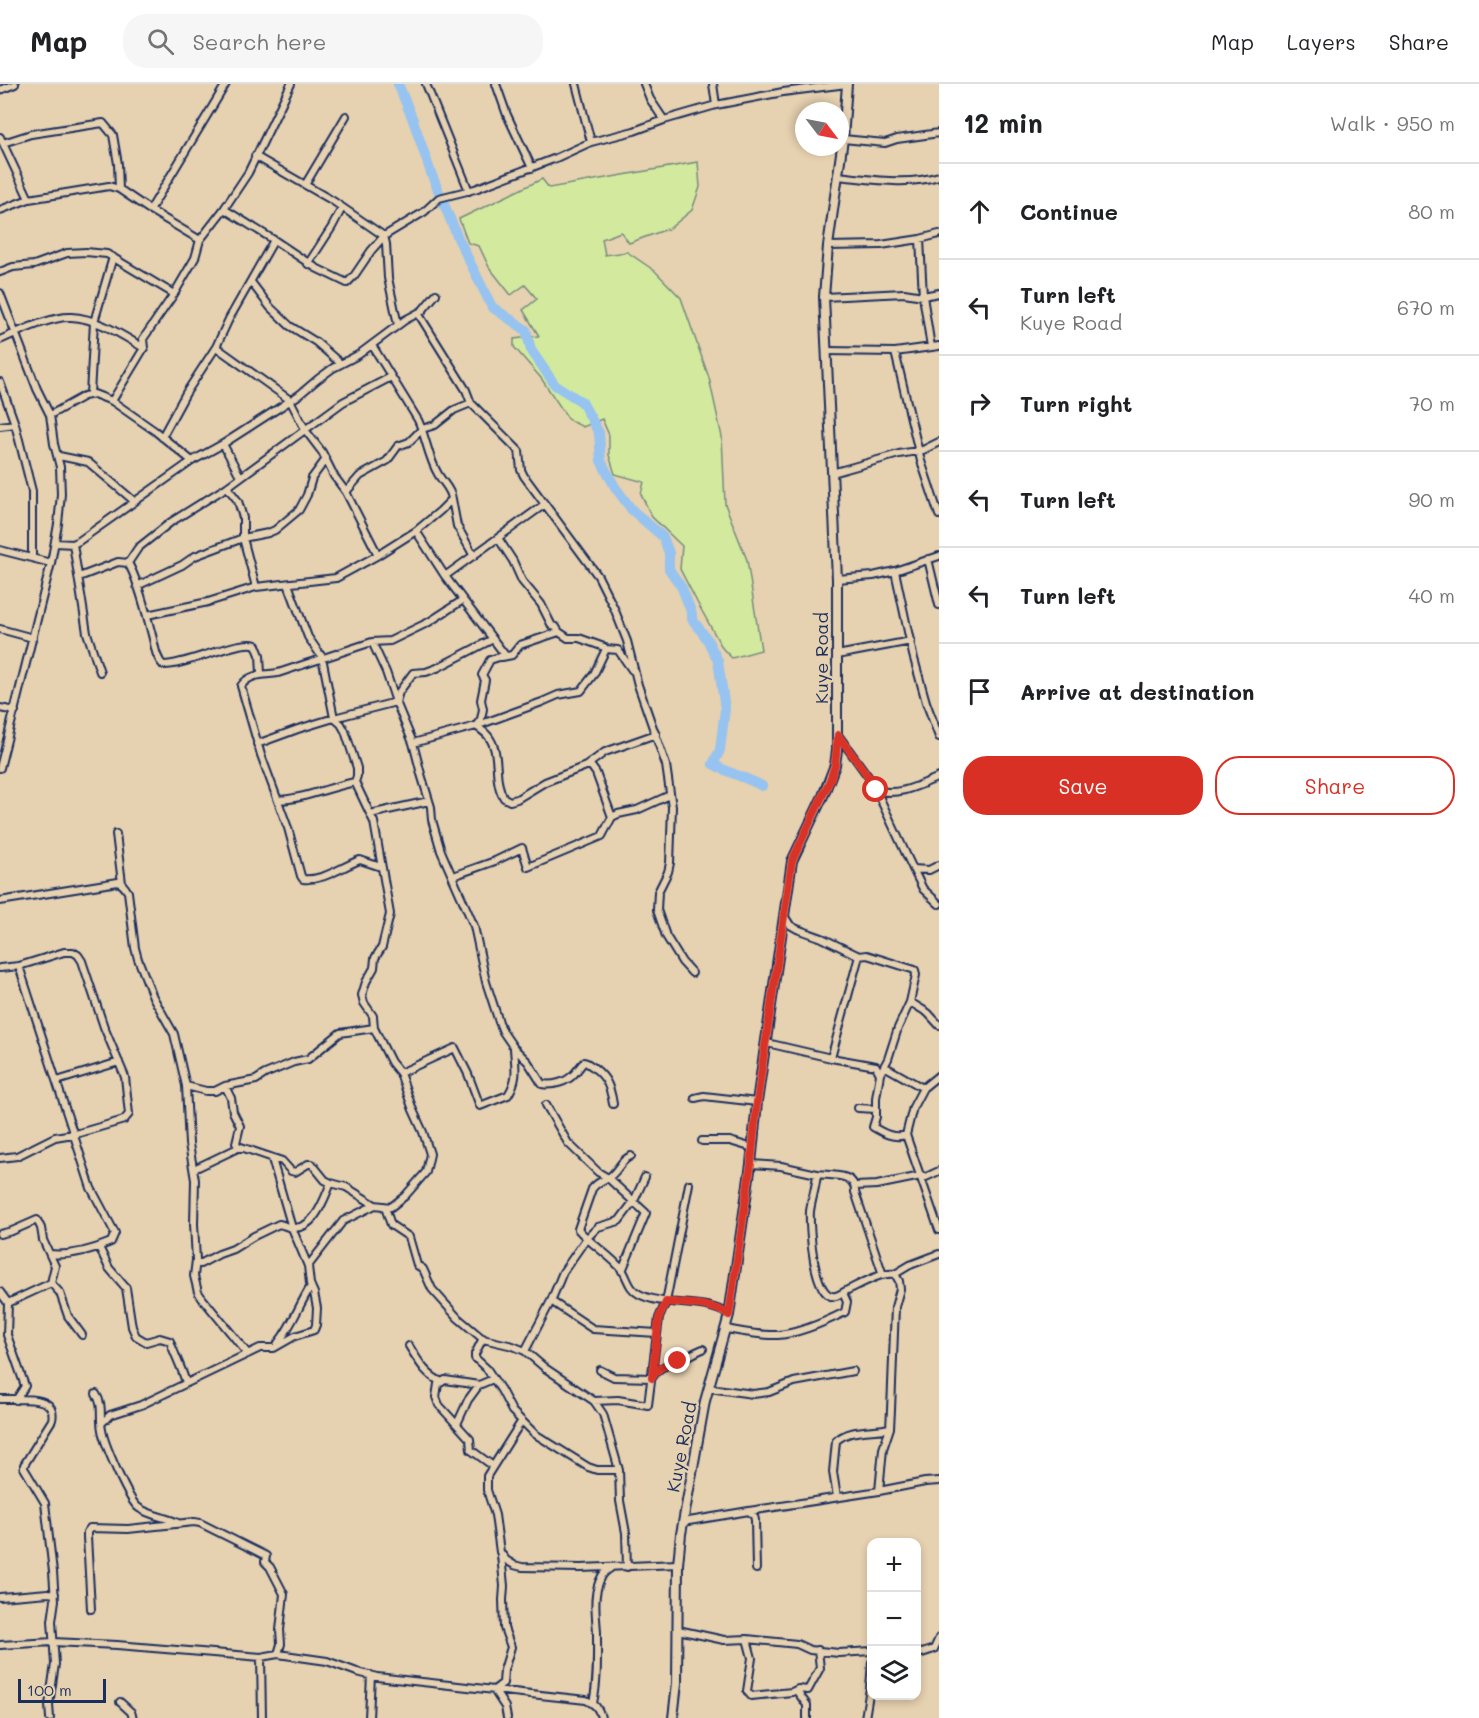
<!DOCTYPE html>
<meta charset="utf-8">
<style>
body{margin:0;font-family:Mali,sans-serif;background:#f6f6f6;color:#202124}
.controls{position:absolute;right:18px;bottom:18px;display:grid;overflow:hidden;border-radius:12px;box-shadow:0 3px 9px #0003}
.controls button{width:54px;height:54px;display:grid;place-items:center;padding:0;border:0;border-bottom:2px solid #e0e0e0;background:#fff;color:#202124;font:30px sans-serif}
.compass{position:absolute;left:795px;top:18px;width:54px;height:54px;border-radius:50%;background:#fff;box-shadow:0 3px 9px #0003;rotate:122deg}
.scale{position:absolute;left:18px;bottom:15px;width:88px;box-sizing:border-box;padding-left:6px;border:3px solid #1b2f5e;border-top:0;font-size:16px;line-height:21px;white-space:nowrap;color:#1b2f5e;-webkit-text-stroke:4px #e6d1b0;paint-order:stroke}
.stop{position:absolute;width:18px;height:18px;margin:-14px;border:4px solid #d93025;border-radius:50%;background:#fff}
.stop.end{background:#d93025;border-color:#fff;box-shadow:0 2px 6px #0008}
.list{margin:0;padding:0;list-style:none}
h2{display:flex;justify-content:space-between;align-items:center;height:78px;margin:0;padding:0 24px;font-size:26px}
h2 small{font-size:20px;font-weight:400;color:#757577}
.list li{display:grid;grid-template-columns:39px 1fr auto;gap:18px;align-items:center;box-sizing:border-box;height:96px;padding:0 24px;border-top:2px solid #e0e0e0}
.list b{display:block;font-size:22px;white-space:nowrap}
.list p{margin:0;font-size:20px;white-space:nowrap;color:#757577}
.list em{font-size:20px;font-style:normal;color:#757577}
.actions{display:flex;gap:12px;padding:18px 24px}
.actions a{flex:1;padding:14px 0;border:2px solid #d93025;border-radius:24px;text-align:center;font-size:21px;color:#d93025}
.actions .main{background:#d93025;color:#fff}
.icon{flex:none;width:33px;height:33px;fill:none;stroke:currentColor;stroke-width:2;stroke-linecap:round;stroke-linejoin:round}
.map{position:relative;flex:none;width:939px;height:1634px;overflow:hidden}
header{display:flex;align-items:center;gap:36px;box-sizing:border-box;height:84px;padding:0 30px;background:#fff;border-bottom:2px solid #e0e0e0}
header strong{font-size:28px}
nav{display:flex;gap:33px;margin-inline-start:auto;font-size:21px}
.search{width:420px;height:54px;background:#f6f6f6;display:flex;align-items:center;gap:15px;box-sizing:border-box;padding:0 21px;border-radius:24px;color:#757577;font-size:22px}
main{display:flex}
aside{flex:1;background:#fff}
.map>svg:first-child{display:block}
.green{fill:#d2e99e;stroke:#768c7e;stroke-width:1.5}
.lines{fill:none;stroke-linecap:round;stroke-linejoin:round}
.river{stroke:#96c3f0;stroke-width:10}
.minor-casing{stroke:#1b2f5e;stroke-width:10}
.tertiary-casing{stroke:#1b2f5e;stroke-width:12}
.minor{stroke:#e6d1b0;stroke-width:6}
.tertiary{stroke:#e6d1b0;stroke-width:8}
.route{stroke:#d93025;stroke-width:8}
.labels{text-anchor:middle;stroke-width:5;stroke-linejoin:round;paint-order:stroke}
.street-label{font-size:18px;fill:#1b2f5e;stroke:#e6d1b0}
</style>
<header>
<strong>Map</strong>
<div class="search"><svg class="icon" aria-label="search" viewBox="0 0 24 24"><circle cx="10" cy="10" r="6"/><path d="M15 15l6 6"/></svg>Search here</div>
<nav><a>Map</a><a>Layers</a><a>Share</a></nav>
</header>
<main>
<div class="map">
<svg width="939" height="1634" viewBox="0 0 939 1634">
<rect width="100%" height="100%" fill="#e6d1b0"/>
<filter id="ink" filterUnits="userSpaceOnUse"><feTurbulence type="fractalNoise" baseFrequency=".0167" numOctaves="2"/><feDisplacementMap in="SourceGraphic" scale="12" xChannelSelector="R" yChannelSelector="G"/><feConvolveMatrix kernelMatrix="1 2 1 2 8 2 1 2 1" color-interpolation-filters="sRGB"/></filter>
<g filter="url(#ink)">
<path class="green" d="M698 78 700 103 692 126 670 144 629 159 621 148 602 155 605 171 627 168 655 187 681 214 709 294 722 353 725 420 747 476 761 566 732 574 723 565 697 518 680 485 682 462 652 433 641 410 644 398 615 390 609 371V351L602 335 583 343 569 336 541 294 514 263V255L539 252 523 226 537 215 525 201 511 211 489 183 479 162 468 159 459 135 542 95 549 104Z"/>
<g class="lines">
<path class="river" d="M398 0 413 36 431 89 458 154 492 223 526 246 531 266 555 301 582 318 599 349 601 377 615 403 632 426 663 453 669 469V485L682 504 692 530V535L707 555 718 577 725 625 720 666 713 680C728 689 745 693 762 702"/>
<defs>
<path id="minor" d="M426 0 469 107
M496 0 507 31 532 84
M576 0 591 58
M644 0 650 15 664 36
M713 0 716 21
M0 6 15 0
M0 53 29 115
M843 55 885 59 897 55 939 49
M3 59 31 50 103 39 113 51 118 80 119 105
M255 72 333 117 384 152 386 160 388 194 398 241
M837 92C870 95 907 102 939 92
M305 101 346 32
M224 125 274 156 316 184 347 199 354 192 371 167 384 152 424 128 439 114 475 105 556 74 591 58 634 47 664 36 716 21 783 8 847 0
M0 126 29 115 109 102 119 105 150 126 200 156
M150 126 226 0
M920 155 923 212 931 263
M828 162 881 161 920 155 939 150
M308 180 332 143 342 124
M0 188 13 183 34 181 67 169 86 168 107 170 174 210
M251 198 270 223 290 242 316 258 341 280
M0 209 37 305 50 331 54 360 60 383 61 410 58 440 51 479 0 684
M824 213 904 209 923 212 939 209
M418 229 466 306 471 319 519 367 521 386 524 392 598 492 614 524 627 557 638 601 666 681 672 723 670 779 668 788 658 808 657 826 666 852 682 878 692 889
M0 256C17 248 53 232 71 233 97 234 122 251 144 264
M216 263 290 316 306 347 322 368 334 392 346 408 378 471
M827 267 895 268 939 262
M895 268 921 377 939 431
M0 298 15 340 32 407V472
M90 310 94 238 113 173
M112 317 144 264 143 255 174 210 195 174 200 156 224 125 248 89 291 0
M50 331 84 312 94 310 112 317 155 347 192 377
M0 342 15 340
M162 353 186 309 216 263 229 235 274 156
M223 360 240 392
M59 372 88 378 134 417
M832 389 899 370 923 366 939 358
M227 403 238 417 243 434V454L256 503
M346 408 360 392 387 377 398 362 409 358 422 345 435 341 454 326 471 319
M452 415 457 442 474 472
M416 447 445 492 505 571 490 576 482 591 485 596 481 616 483 625 481 635 476 642C480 645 485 648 488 652 502 669 492 696 504 714L510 717 517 715 545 698 586 682H591L596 689 612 733
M498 454 513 477 522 497 541 520 552 542 556 543 559 548
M55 459 73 460 79 457 192 377 223 360 299 311 318 295 333 284 358 271 405 236 422 227 436 210
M73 460 87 549 100 588
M0 466 51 479
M928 475 939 521
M128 479 138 464 171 438 227 403 343 318 391 293
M895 487 913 571 926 618 939 653
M445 492 545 420
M79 493 118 478 128 479C138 495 147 532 152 551 155 561 155 573 163 581 186 582 240 554 256 561L260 571 261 590
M837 495 873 492 895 487 939 472
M288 500 308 553 322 573 334 634 341 640 345 647 357 684V692L355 698
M137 502 182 481 195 472 243 454 268 449 275 446 299 426 307 411 312 394 326 375
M147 531 208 518 256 503 336 494 378 471 416 447 440 427 452 415C451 405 443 399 438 390 428 373 426 353 418 336L372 261
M0 545 33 554
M372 558 386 588 396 618 413 659 421 690 431 723 432 736 441 767 474 842 486 898 499 938 503 948 514 964 528 978 542 1000C553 1002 567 998 574 990 578 986 580 982 584 978L587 979C605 990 610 1000 613 1020
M837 571 911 557
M502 573 512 571 520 561 559 548 568 554H579L604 563 606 565 618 566 632 586
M0 624 15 627
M838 651 870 695 876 706C897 713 920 701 939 693
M413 659 476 642 542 618 558 611 581 607 594 590 606 565
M257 660 298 645 334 634 396 618 399 608 413 589 426 588 437 584 493 555
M586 682 605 668 656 650
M876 706 913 785 929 786 939 781
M370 730 429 717
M116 750 122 799
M381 783 360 776C341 783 324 797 303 795L301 792 288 744 261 671 241 602C250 589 264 591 278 589L372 558 390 557 429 538 463 516
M913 785 923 805 939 820
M453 792 495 777 522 764 528 783 602 752 612 733 618 730 637 726 670 711
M0 817 118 798C123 800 125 803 128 808L135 864 138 875 153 913 174 950 186 1002 189 1060 195 1096 194 1140 196 1176 194 1192 198 1208 202 1214 248 1270
M785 833 790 841 797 845 822 854 859 872 867 871 915 886 916 891 910 918 928 929 939 941
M19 882 91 1104 115 1149 111 1158C92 1166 70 1172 50 1170
M0 884 19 882 64 868H73L78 871 82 877 104 943 125 993 129 1030 124 1036 79 1049 55 1053 17 1072 0 1074
M767 959 831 974 876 982 880 990
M831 974 859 872
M884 982 923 1004
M400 989 455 964 468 990 480 1022 508 1011C519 994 515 983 514 964
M939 991 923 1004 913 1023 906 1051 939 1146
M57 997 119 978
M186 1002 206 1007H215L225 1002 256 996 265 990 294 978 308 975 340 949 374 944 373 932 364 919 362 911 366 898 374 884 375 874 382 863 390 830 374 738 355 698C329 703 305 715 278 716
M225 1002 231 1014 233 1028 240 1042 236 1059 238 1062 282 1077 291 1087 295 1088 308 1080H312L325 1096 331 1099 346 1103 375 1121 391 1123 405 1112 426 1088 430 1070 423 1048 413 1026 400 989 391 978 374 944
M695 1014 704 1012 757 1018
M546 1021 568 1059 598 1088 608 1094 646 1129 622 1187
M858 1024 876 1025
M906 1051C894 1055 883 1049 873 1043L876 1033V1014L880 990 888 975 898 944 910 918
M702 1057H730L753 1064
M631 1072C620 1076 618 1088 609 1093 602 1097 597 1098 592 1105L578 1145C591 1161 611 1171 623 1187 628 1195 629 1205 639 1210 666 1224 705 1214 729 1231
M751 1080 781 1082 817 1090C816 1103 812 1114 810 1127 809 1141 813 1218 836 1212 842 1210 846 1206 852 1204 864 1198 882 1188 895 1190L910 1181 939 1170
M194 1085 240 1063
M817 1090C830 1092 856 1088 855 1108L883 1191
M855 1102 877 1101 921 1092 926 1093 939 1087
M385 1123 391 1141 409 1153 417 1181 423 1185 432 1205 458 1234 483 1255 513 1262 525 1267 545 1284 594 1317 603 1330 619 1386 620 1417 626 1449 627 1483
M0 1150 12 1147 37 1136 41 1144 43 1156 55 1182 51 1199
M99 1163 109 1184 126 1204 132 1243 136 1252 146 1258 160 1254 170 1257C175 1272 182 1284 186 1299
M200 1180 219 1170 233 1165 254 1152 279 1140C284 1141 289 1144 293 1144 315 1145 324 1115 331 1099
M308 1182 343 1137 375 1121
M51 1199 60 1209 68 1232 82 1251
M0 1208 8 1219 7 1251 25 1302 16 1316
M551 1217 593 1245 657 1249
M8 1219 51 1199
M726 1245C743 1248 762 1252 778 1251 801 1249 825 1238 845 1228L847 1218 843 1209
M483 1254 475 1270V1274L487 1285 501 1306 512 1327 535 1350 588 1383 597 1386H619
M278 1259C292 1242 299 1221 311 1202
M409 1262C418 1276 425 1291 442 1298L445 1296 479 1301 493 1295
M525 1267 551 1217 563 1188 586 1155 598 1143 619 1137 634 1117 645 1093
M600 1286 614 1293 652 1294C659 1281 668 1282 680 1276 688 1273 695 1268 703 1265
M442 1298 438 1300 436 1313 439 1321 470 1355 471 1366 493 1382
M709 1304 753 1310 769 1308 794 1298 853 1287
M96 1310C104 1322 99 1332 102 1346 104 1359 129 1418 139 1424 151 1432 166 1433 178 1439
M0 1315C17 1316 58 1309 52 1336L24 1381V1384L45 1419 53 1488 55 1516 52 1537 55 1580 49 1621 50 1634
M594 1317 618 1316 648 1321 659 1234 666 1218 689 1100
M521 1338 487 1392V1406L495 1431 500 1468 506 1476 514 1481 522 1483 581 1484 678 1480
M102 1339 110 1331 141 1321 260 1264H274L295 1252 314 1246 316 1241 317 1224 314 1209 310 1200 308 1182 292 1144 272 1075
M457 1340 468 1316 479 1301
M879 1407 883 1365 890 1344 891 1326 895 1223 900 1205 899 1197 895 1190
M837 1413 833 1388 836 1357C850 1344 872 1348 890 1344
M749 1427 879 1407 925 1398 939 1397
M683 1438 749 1427 754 1432 755 1436 756 1485
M501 1471 504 1502 503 1516 504 1544 511 1563 504 1586 503 1599 494 1606 505 1623 507 1634
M0 1513 48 1509 55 1510
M91 1525 87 1453V1448L90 1444 128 1445 194 1438 200 1439 266 1472 265 1478 270 1483 284 1510 280 1546 281 1560 278 1570
M678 1546 724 1556 747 1555 797 1560 810 1566 839 1569 872 1567
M747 1555 752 1574 747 1607 751 1612 792 1608 798 1605 808 1606 820 1584 818 1566
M0 1561 53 1558 117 1561 261 1573 278 1570 327 1577 357 1588 377 1593 586 1616C595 1620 599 1624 601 1634
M916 1568 922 1569 934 1565 939 1554
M261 1573 262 1634
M796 1606 807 1621V1634
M120 1618 131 1628 133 1634
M593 1619C598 1597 597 1571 597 1548 596 1529 592 1510 602 1492 604 1488 608 1486 612 1483
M369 1634 371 1591
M865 1634 870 1604 872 1578"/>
<path id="tertiary" d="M673 1634 677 1599 678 1480 681 1450 705 1317 729 1231 751 1080 757 1018 792 777 823 712 835 681 837 666V495L824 213 828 162 843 55 847 0"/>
</defs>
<use href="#minor" class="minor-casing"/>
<use href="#tertiary" class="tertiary-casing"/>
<use href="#minor" class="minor"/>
<use href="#tertiary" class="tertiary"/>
</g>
</g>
<g class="lines" filter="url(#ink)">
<path class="route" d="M678 1277C666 1280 658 1283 652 1294L659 1234 666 1218C684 1219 714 1220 729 1231L751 1080 757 1018 792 777 830 696 835 681 838 651 870 695 876 706"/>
</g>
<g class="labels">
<g class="street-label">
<text transform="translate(822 574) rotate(-90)" y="6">Kuye Road</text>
<text transform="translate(682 1363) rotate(-79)" y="6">Kuye Road</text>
</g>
</g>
</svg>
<div class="controls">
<button>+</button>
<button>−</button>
<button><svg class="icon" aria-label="layers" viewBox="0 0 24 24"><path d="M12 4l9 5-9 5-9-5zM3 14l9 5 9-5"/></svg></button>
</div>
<svg class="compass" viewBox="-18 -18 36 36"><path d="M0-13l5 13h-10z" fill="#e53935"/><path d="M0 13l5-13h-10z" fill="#757577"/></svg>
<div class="scale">100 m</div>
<div class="stop" style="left:876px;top:706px"></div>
<div class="stop end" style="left:678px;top:1277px"></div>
</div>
<aside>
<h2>12 min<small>Walk · 950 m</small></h2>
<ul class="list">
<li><svg class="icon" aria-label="ahead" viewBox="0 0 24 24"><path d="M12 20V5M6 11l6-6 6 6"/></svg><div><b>Continue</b></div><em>80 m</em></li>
<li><svg class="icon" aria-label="left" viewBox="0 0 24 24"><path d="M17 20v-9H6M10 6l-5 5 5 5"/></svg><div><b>Turn left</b><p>Kuye Road</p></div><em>670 m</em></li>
<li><svg class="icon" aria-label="right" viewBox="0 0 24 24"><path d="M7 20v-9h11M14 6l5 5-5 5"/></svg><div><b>Turn right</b></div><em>70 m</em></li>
<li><svg class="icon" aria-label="left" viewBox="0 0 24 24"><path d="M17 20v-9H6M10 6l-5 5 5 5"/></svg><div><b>Turn left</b></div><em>90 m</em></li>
<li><svg class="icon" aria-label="left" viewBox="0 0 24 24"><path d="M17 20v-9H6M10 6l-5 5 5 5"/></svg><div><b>Turn left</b></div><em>40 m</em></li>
<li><svg class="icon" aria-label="arrive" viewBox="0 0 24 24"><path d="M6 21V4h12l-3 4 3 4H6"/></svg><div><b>Arrive at destination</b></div></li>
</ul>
<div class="actions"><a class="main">Save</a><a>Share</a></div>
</aside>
</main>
